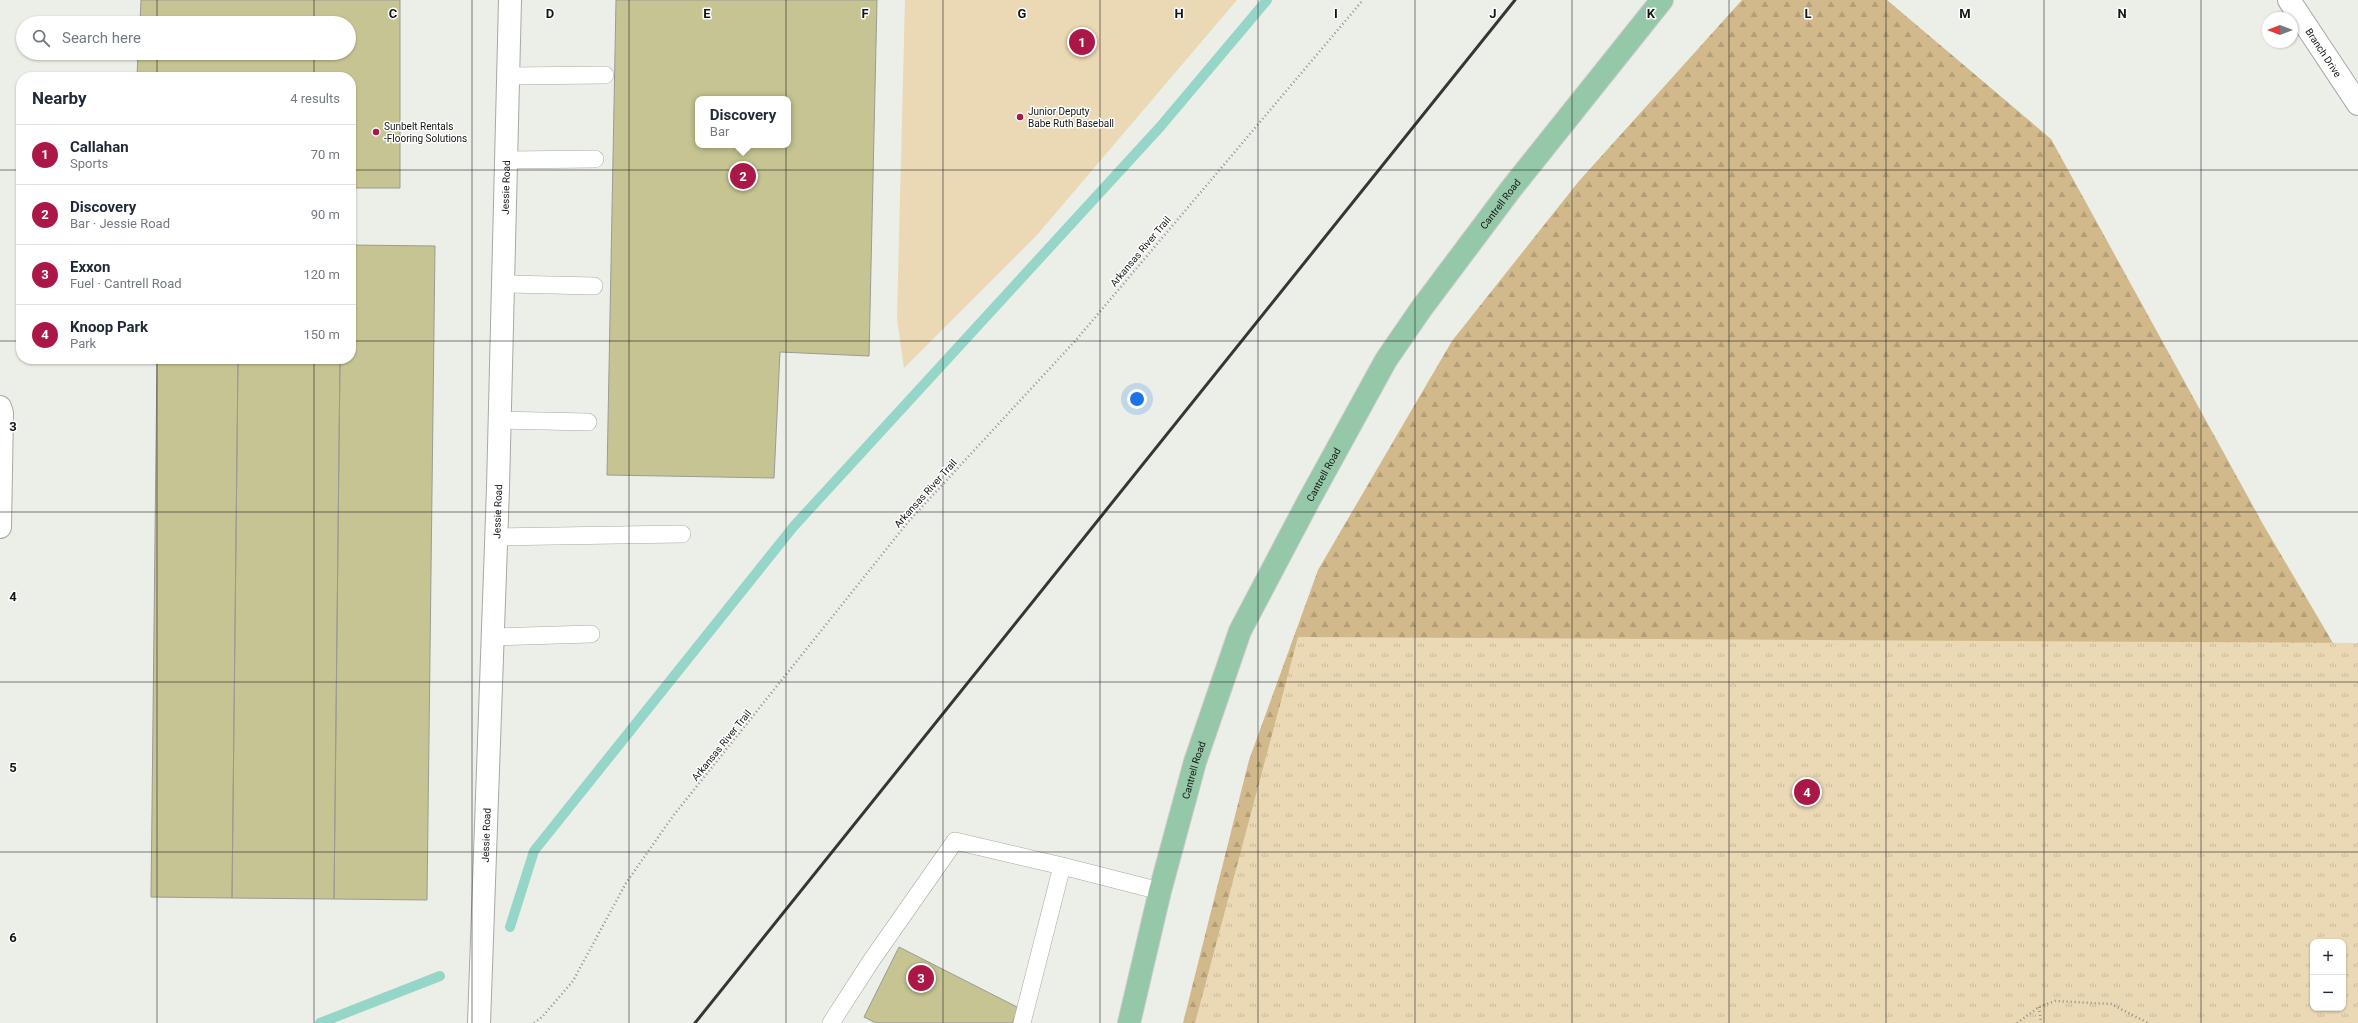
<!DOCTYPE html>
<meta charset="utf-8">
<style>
body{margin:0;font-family:Roboto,sans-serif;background:#f2f2f3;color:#1f2937}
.controls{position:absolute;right:12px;bottom:12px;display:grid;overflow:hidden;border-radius:8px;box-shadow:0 1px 3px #0004}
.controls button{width:36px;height:36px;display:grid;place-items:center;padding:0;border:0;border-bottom:1px solid #e0e1e3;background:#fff;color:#1f2937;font:20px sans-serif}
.compass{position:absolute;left:2262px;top:12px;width:36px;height:36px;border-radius:50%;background:#fff;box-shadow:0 1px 3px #0004;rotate:270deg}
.you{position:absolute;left:1137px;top:399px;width:14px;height:14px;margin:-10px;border:3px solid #fff;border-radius:50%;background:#1a73e8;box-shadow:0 0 0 6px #1a73e833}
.badge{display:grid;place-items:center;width:26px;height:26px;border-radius:50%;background:#ab1847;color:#fff;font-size:13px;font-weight:700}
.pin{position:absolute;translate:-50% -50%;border:2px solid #fff;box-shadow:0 1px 4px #0006}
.popup{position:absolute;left:695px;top:96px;width:96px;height:52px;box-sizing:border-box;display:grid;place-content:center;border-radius:8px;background:#fff;filter:drop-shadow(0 1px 3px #0005);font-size:13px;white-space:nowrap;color:#747a83}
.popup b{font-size:15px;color:#1f2937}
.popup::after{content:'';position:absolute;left:50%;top:100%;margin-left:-8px;border:8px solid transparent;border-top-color:#fff}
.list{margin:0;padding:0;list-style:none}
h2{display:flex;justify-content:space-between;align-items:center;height:52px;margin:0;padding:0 16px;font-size:17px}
h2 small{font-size:13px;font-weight:400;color:#747a83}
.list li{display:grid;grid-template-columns:26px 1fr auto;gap:12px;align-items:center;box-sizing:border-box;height:60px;padding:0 16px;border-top:1px solid #e0e1e3}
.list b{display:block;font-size:15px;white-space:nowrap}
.list p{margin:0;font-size:13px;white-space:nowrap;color:#747a83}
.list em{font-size:13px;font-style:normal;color:#747a83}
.icon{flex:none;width:22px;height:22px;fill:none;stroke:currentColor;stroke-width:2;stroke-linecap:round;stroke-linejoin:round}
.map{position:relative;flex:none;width:2358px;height:1023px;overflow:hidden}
.search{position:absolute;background:#fff;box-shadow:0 1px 3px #0004;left:16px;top:16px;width:340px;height:44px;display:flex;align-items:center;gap:10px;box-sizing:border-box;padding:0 14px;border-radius:22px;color:#747a83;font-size:15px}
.panel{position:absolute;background:#fff;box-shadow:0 1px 3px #0004;left:16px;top:72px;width:340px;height:292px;border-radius:16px}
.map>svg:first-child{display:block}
.forest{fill:url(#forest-firs);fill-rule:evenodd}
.park{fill:url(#park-tufts);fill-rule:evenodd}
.pitch{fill:#ebd8b4}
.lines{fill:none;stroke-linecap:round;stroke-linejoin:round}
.stream{stroke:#96d6c9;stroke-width:10}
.building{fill:#c5c492;stroke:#9b9b94;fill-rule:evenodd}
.lane-casing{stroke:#a6aaa4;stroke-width:18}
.street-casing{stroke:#a6aaa4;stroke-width:24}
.primary-casing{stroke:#ccc;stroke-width:24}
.path{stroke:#8f928e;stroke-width:2.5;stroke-dasharray:1 3;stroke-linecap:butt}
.lane{stroke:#fff;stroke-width:17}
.street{stroke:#fff;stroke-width:22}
.primary{stroke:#95c7a9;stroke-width:22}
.rail{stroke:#343734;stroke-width:3}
.grid{fill:none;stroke:#151715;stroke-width:1;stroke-opacity:0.55}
.poi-dot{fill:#ab1847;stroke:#fff;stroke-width:1.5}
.labels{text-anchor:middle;stroke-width:3;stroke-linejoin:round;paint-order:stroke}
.street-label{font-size:10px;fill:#151715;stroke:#fff}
.poi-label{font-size:10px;fill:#151715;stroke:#fff;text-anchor:start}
.grid-label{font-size:13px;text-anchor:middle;font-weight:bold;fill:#151715;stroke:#fff;stroke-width:3;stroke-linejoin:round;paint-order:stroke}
</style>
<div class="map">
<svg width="2358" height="1023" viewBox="0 0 2358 1023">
<defs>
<pattern id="forest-firs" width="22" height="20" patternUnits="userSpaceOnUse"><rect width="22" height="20" fill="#d2b98b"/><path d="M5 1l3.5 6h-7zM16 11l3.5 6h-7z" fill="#b39e77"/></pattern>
<pattern id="park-tufts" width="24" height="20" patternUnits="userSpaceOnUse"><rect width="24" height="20" fill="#ebd8b4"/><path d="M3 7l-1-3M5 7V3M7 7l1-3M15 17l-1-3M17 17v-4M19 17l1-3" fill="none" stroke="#c9b99a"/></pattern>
</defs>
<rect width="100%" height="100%" fill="#ebefe8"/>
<path class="forest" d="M1742 0H1887L2051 139 2264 526 2333 643H2358V1023H1183L1249 760 1318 570 1452 341 1579 181ZM2313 942H2343V1008H2313Z"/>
<path class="park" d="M1298 637 2358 643V1023H1195ZM2313 942H2343V1008H2313Z"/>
<path class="pitch" d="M905 0H1237L1037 235 904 368 897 319Z"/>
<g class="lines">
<path class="stream" d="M510 927 534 851 794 526 1160 127 1267 0
M320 1023 440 976"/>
</g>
<path class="building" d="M141 0H400V188H351V77H137L138 53H349V23H140Z
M616 0H877L869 356 780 352 774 478 607 475ZM698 99H788V145H698Z
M351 245 435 246 427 900 334 899 340 359H351Z
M157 359H238L232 898 151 897Z
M238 359H340L334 899 232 898Z
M899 947 1019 1008 1012 1023H876L864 1017Z"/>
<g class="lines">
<defs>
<path id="lane" d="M508 76 605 75
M506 160 595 159
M503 284 594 286
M500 420 588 422
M496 537 682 534
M492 637 591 634
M1062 866 1160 891
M831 1023 871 961 955 841 1062 866 1022 1023"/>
<g id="street">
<path id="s1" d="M2289 0 2358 104"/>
<path d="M0 407 2 413 0 527"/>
<path id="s2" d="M479 1023 498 488 510 0"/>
</g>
<g id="primary">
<path id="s3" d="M1129 1023 1160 891 1195 762 1240 631 1308 502 1386 360 1421 309 1511 189 1662 0"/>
</g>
</defs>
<use href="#lane" class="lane-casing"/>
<use href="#street" class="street-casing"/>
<use href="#primary" class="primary-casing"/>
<path class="path" d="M2039 1007 2041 1023
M534 1023 542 1017 573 981 626 883 673 816 908 522 1076 340 1363 0
M2017 1023 2039 1007 2055 1001 2111 1004 2148 1023"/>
<use href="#lane" class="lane"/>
<use href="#street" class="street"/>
<use href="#primary" class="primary"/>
<path class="rail" d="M695 1023 1515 0"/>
</g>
<path class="grid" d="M157 0V23M314 0V23M472 0V1023M629 0V1023M786 0V1023M943 0V1023M1100 0V1023M1258 0V1023M1415 0V1023M1572 0V1023M1729 0V1023M1886 0V1023M2044 0V1023M2201 0V1023M157 53V77M314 53V77M0 170H21M351 170H2358M0 341H21M351 341H2358M157 359V1023M314 359V1023M0 512H2358M0 682H2358M0 852H2358"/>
<g class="poi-dot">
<circle cx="1020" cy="117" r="4"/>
<circle cx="376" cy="132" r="4"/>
</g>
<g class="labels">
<g class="street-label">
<text dy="4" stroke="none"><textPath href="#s1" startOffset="63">Branch Drive</textPath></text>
<text dy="4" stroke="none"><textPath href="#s2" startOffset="836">Jessie Road</textPath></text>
<text dy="4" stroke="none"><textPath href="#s3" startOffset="909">Cantrell Road</textPath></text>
<text transform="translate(1140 251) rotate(-50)" y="4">Arkansas River Trail</text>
<text dy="4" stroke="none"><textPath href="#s3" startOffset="585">Cantrell Road</textPath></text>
<text transform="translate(925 493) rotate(-48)" y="4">Arkansas River Trail</text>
<text dy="4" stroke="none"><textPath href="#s2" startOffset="512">Jessie Road</textPath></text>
<text transform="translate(721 745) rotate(-51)" y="4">Arkansas River Trail</text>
<text dy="4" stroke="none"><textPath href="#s3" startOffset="261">Cantrell Road</textPath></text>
<text dy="4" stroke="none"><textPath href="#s2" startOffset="188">Jessie Road</textPath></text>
</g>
<g class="poi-label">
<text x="1028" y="115">Junior Deputy<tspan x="1028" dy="12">Babe Ruth Baseball</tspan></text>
<text x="384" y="130">Sunbelt Rentals<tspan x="384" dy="12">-Flooring Solutions</tspan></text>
</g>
</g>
<g class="grid-label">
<text x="393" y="18">C</text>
<text x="550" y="18">D</text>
<text x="707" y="18">E</text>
<text x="865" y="18">F</text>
<text x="1022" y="18">G</text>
<text x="1179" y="18">H</text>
<text x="1336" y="18">I</text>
<text x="1493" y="18">J</text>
<text x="1651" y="18">K</text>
<text x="1808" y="18">L</text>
<text x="1965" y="18">M</text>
<text x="2122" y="18">N</text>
<text x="13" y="431">3</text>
<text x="13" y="601">4</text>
<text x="13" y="772">5</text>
<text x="13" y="942">6</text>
</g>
</svg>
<div class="controls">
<button>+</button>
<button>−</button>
</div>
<svg class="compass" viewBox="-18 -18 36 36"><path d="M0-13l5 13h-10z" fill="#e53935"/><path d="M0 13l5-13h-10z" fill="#747a83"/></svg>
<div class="you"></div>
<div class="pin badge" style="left:1082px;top:42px">1</div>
<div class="pin badge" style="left:743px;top:176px">2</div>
<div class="popup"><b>Discovery</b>Bar</div>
<div class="pin badge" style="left:921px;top:978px">3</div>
<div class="pin badge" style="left:1807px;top:792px">4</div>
<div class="search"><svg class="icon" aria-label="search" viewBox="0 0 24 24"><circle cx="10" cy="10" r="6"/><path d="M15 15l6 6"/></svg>Search here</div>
<section class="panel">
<h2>Nearby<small>4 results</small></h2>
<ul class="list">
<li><span class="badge">1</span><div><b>Callahan</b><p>Sports</p></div><em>70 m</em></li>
<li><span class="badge">2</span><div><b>Discovery</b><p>Bar · Jessie Road</p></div><em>90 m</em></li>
<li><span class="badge">3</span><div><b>Exxon</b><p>Fuel · Cantrell Road</p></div><em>120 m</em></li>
<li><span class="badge">4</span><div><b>Knoop Park</b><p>Park</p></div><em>150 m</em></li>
</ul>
</section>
</div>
